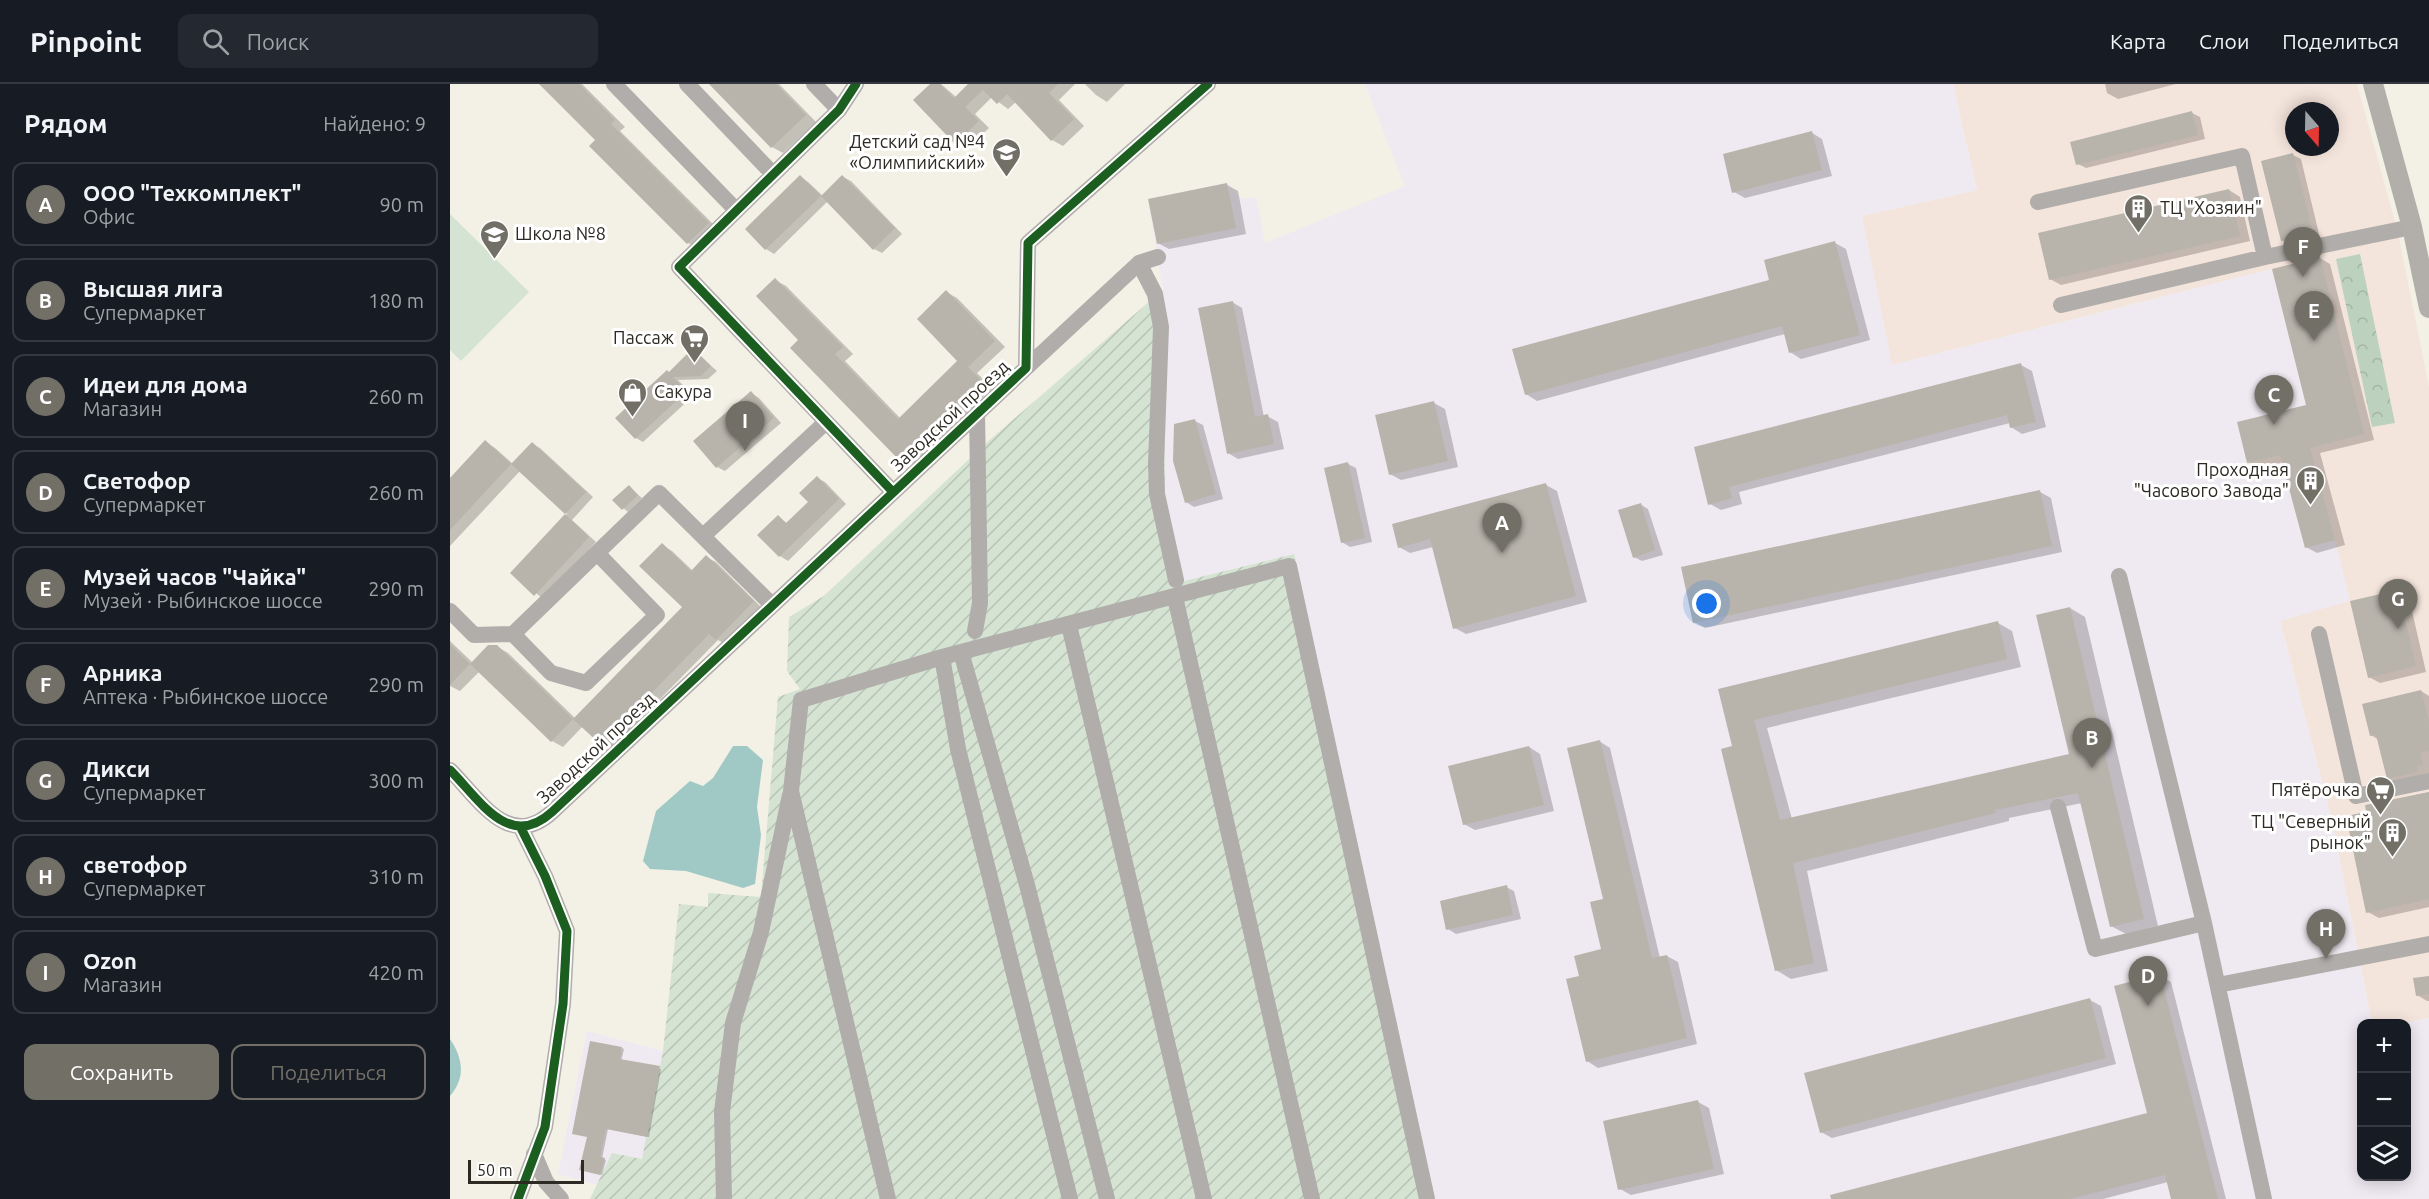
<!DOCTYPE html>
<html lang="ru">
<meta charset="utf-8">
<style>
body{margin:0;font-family:Ubuntu,sans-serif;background:#242831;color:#f1f3f6}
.controls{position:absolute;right:18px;bottom:18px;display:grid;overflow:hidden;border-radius:12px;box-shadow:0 3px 15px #0003}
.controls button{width:54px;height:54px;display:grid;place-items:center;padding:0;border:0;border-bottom:2px solid #363941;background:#171b24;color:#f1f3f6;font:30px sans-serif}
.compass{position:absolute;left:1835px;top:18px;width:54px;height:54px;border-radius:50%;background:#171b24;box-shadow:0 3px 15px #0003;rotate:160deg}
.scale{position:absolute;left:18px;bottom:15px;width:116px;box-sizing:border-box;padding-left:6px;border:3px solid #2d2a23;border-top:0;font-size:16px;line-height:21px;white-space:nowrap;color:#2d2a23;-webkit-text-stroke:4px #fff;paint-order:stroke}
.you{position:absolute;left:1257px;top:520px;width:21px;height:21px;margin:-15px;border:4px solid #fff;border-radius:50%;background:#1a73e8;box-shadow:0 0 0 9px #1a73e833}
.badge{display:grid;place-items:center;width:39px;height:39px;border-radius:50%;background:#726f67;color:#fff;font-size:20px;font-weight:700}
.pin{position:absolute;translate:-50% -50px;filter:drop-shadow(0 2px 3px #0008)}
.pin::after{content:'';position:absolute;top:32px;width:21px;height:18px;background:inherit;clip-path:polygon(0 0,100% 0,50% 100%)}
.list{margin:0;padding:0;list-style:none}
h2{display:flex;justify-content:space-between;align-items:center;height:78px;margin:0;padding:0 24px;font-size:26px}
h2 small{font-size:20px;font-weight:400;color:#9ea1a6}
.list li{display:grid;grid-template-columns:39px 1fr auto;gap:18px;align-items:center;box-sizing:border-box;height:84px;margin:0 12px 12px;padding:0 12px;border:2px solid #363941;border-radius:12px}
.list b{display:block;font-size:22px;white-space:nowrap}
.list p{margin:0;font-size:20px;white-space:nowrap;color:#9ea1a6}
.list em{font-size:20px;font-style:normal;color:#9ea1a6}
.actions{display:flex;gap:12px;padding:18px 24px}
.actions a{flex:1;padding:14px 0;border:2px solid #726f67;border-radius:12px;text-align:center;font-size:21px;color:#726f67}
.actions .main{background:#726f67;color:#fff}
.icon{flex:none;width:33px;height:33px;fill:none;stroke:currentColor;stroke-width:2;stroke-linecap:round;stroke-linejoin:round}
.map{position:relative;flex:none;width:1979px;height:1115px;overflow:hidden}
header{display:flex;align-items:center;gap:36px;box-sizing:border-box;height:84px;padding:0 30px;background:#171b24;border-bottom:2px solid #363941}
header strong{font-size:28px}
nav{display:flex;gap:33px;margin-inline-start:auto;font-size:21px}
.search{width:420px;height:54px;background:#242831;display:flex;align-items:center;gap:15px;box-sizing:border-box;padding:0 21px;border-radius:12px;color:#9ea1a6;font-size:22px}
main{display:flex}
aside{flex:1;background:#171b24}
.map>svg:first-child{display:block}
.commercial{fill:#f4e5dc;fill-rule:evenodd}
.industrial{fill:#efeaf1}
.grass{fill:#d5e3d3}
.forest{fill:url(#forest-crowns)}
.garden{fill:url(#garden-furrows)}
.water{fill:#a0c9c6}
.shadow{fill:#0003}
.building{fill:#b8b4ac}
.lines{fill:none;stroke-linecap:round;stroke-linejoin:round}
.minor{stroke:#b0adaa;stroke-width:16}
.major{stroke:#b2afaa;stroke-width:20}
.cycleway-casing{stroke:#fff;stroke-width:13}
.cycleway{stroke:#1b5e20;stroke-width:9}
.labels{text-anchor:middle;stroke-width:6;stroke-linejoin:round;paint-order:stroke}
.poi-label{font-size:18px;fill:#2d2a23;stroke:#fff;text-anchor:end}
.street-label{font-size:18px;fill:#2d2a23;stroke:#fff}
</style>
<header>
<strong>Pinpoint</strong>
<div class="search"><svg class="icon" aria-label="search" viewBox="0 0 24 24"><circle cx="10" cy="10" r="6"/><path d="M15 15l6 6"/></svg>Поиск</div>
<nav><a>Карта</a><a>Слои</a><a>Поделиться</a></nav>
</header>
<main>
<aside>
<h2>Рядом<small>Найдено: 9</small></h2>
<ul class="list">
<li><span class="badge">A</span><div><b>ООО &quot;Техкомплект&quot;</b><p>Офис</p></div><em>90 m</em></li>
<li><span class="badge">B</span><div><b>Высшая лига</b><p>Супермаркет</p></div><em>180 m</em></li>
<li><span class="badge">C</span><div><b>Идеи для дома</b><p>Магазин</p></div><em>260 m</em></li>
<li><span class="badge">D</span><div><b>Светофор</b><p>Супермаркет</p></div><em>260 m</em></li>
<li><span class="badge">E</span><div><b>Музей часов &quot;Чайка&quot;</b><p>Музей · Рыбинское шоссе</p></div><em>290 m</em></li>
<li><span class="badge">F</span><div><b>Арника</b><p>Аптека · Рыбинское шоссе</p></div><em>290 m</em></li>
<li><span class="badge">G</span><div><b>Дикси</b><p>Супермаркет</p></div><em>300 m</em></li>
<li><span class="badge">H</span><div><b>светофор</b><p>Супермаркет</p></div><em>310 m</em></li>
<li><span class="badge">I</span><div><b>Ozon</b><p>Магазин</p></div><em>420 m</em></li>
</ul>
<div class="actions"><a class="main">Сохранить</a><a>Поделиться</a></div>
</aside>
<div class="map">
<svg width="1979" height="1115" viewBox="0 0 1979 1115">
<defs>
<pattern id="forest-crowns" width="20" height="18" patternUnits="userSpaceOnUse" patternTransform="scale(1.5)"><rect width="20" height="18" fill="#bdd2be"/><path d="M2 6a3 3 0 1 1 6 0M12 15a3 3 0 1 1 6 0" fill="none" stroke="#a3b4a3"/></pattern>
<pattern id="garden-furrows" width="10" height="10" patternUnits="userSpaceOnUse" patternTransform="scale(1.5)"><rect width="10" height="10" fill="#d5e3d3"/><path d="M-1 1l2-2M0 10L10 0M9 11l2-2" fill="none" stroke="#b7c3b5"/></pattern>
</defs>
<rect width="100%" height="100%" fill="#f3f0e5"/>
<path class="commercial" d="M1503 0H1907L1948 149 1979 303V934L1953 939H1922L1881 732 1830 536 1835 389 1803 397 1787 338 1856 320 1822 185 1442 281 1412 132 1527 106ZM1844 27H1880V63H1844Z"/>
<path class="industrial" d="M915 0H1503L1527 106 1412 132 1442 281 1822 185 1856 321 1787 338 1803 397 1835 388 1855 464 1885 456 1900 517 1830 537 1881 732 1922 939 1912 940V1092H1956V940L1953 939 1979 934V1115H985L843 470 734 497 715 419 714 212 698 115 777 99 792 115 806 113 815 159 955 102Z
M137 947 213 967 192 1075 162 1069 147 1101 108 1090Z"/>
<path class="grass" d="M0 130 79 208 11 277 0 266Z"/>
<path class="forest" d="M1910 170 1945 339 1922 343 1886 175Z"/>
<path class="garden" d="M700 217 714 283 715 419 734 497 844 470 985 1115H140L162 1069 192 1075 213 967 229 820 258 823V809L311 813 328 613 350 605 337 587 339 533 374 512 535 360Z"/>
<path class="water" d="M283 662H297L313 676 307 723 311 751 305 800 293 804 236 787 200 785 193 777 206 727 240 697 253 702 263 694Z
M0 955C13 974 16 994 0 1012Z"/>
<path class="shadow" d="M91 0H132L175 43 170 47 269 146 249 165 238 159 141 62 147 56Z
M261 0H329L366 38 333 69 322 63Z
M482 0H491L506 13 521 0H625L609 16 634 42 613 62 602 56 566 18 558 25 542 13 525 30 539 44 517 65 506 59Z
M635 0H675L657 18 646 11Z
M1655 0H1726L1668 15 1657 9Z
M1742 29 1750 33 1755 55 1636 84 1628 80Z
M1362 49 1372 55 1382 92 1295 114 1284 108Z
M1843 71 1851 75 1870 154 1840 161 1832 156Z
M350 93 358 98 373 112 393 93 401 97 452 150 432 169 424 165 378 117 324 170 316 165 297 145Z
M777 101 788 107 796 150 719 165 708 159Z
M1779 106 1790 113 1800 157 1611 201 1600 195Z
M1385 159 1396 165 1420 256 1351 275 1340 268 1335 250 1087 317 1076 310 1321 197Z
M1870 174 1880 180 1924 356 1870 369 1895 461 1867 469 1856 463 1834 378 1809 384 1798 378 1858 322Z
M325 196 336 202 403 270 395 277 450 334 509 277 496 208 507 214 555 263 527 289 542 304 461 382 451 375 350 256Z
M782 218 792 224 814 333 817 332 828 338 834 365 788 375 778 369Z
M243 266 267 287 258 295 228 296 243 312 193 358 186 354 168 334 220 290Z
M1571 281 1582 287 1596 343 1572 350 1561 343 1560 339 1289 408 1292 420 1271 426 1260 420 1245 364Z
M301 309 309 314 331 339 275 387 267 383Z
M984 319 995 325 1008 383 951 396 940 390Z
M745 337 753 341 773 415 744 423 736 418Z
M36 358 45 364 63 380 82 360 90 364 143 413 122 436 146 458 93 515 62 489 117 430 70 387 0 462V396Z
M898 380 906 384 922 458 900 463 892 458Z
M367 394 375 398 396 420 338 477 330 472 328 433 338 440 360 418Z
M1096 401 1107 407 1137 518 1016 550 1005 544 983 463 960 469 949 463Z
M179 403 192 414 178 428 164 416Z
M1590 408 1601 414 1612 468 1255 544 1244 538Z
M1190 420 1198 425 1213 471 1192 477 1184 473Z
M212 461 222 467 243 487 256 473 266 478 312 524 276 561 268 556 161 665 151 660 133 642 113 663 102 657 30 587 10 607 0 602V557L23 579 46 562 58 569 126 635 234 523Z
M1948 507 1959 514 1976 588 1930 599 1919 593Z
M1620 524 1635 533 1708 842 1676 850 1661 842 1632 719 1559 734V737L1357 787 1378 887 1341 895 1326 886 1284 663 1270 606 1548 539 1562 547 1571 583 1317 644 1342 735 1621 671Z
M1971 607 1979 612V694L1949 700 1938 694 1929 656 1921 651Z
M1149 657 1160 664 1210 874 1217 872 1228 878 1247 960 1148 984 1137 977 1131 893 1153 866 1154 816Z
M1079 663 1090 670 1104 727 1025 746 1014 740Z
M1979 708V823L1929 834 1918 828 1917 722Z
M1056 803 1064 807 1071 835 1006 850 998 845Z
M1710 892 1721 898 1776 1115H1723L1718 1098 1653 1115H1383L1699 1031Z
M1979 893V917H1977L1967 911Z
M1640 916 1651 922 1666 980 1382 1054 1371 1048Z
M172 964 174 965 171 977 211 985 199 1053 158 1045 152 1075 156 1076 152 1091 132 1086Z
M1248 1018 1259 1024 1274 1090 1181 1111 1170 1105Z"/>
<path class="building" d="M89 0H129L165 36 161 40 259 139 237 160 139 62 145 56Z
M259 0H326L356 31 321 64Z
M480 0H490L504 14 518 0H608L599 9 624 35 601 57 557 10 547 20 533 6 515 23 529 37 505 60 463 16Z
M1742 27 1748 51 1626 81 1620 58Z
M1362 47 1372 86 1282 109 1273 70Z
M1843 69 1863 149 1831 157 1811 77Z
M350 91 371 112 315 166 295 145Z
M392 91 445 144 423 166 371 112Z
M777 99 786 144 707 160 698 115Z
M1779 105 1790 152 1599 196 1588 149Z
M1385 157 1410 251 1339 269 1332 242 1075 311 1062 265 1319 196 1314 176Z
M1870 173 1914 350 1860 364 1885 456 1855 464 1830 371 1797 379 1787 338 1856 321 1822 185Z
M325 194 393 263 385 270 448 335 507 277 467 235 496 206 545 257 518 283 532 297 450 377 340 264 348 256 306 212Z
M783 217 805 333 818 330 824 360 777 370 748 224Z
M243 264 261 282 251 292 223 293 237 307 185 355 165 334 217 286 219 288Z
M1571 279 1586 338 1560 344 1557 331 1279 403 1282 414 1258 421 1244 363Z
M301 307 324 334 266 384 243 357Z
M984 317 998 377 939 391 925 331Z
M745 335 766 410 735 419 723 377 724 340Z
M35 356 61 380 0 446V394Z
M82 358 136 408 115 430 61 380Z
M898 378 915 454 891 459 874 384Z
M367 392 389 415 329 473 307 451 328 431 336 439 358 418 349 409Z
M1096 399 1126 512 1003 545 980 455 948 464 942 440Z
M179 401 188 411 172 426 162 416Z
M1590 406 1602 462 1243 539 1231 483Z
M1191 419 1205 466 1183 474 1168 426Z
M115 430 139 453 84 512 60 489Z
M212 459 241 487 256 471 304 517 266 556 259 550 151 661 123 635 232 523 189 482Z
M1948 506 1966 582 1918 594 1900 517Z
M1620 523 1694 835 1660 843 1628 709 1545 726 1546 729 1343 779 1364 879 1325 887 1271 665 1282 662 1268 605 1548 537 1557 575 1304 636 1330 736 1619 670 1586 531Z
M0 560 20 580 0 601Z
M38 561H47L123 635 101 658 20 580Z
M1971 606 1979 637V667L1970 669 1973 681 1967 682 1968 688 1937 695 1926 651 1920 652 1912 620Z
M1150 656 1202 874 1217 871 1237 954 1136 978 1116 895 1129 892 1124 872 1151 865 1140 818 1153 815 1117 664Z
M1079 662 1094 721 1013 741 998 682Z
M1979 708V815L1916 829 1896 732 1916 728 1915 721Z
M1057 801 1063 831 996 846 990 817Z
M1710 890 1768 1115H1721L1715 1091 1620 1115H1381L1380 1111 1697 1029 1664 902Z
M1979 892V910L1966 912 1963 894Z
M1640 914 1656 974 1370 1049 1354 989Z
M140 957 172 963 170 975 210 982 197 1053 156 1045 150 1073 155 1074 150 1091 129 1086 137 1053 122 1050Z
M1248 1016 1264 1085 1168 1106 1153 1037Z"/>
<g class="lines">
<path class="minor" d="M164 0 286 126
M237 0 322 89
M364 0 389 26
M406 0 389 26 229 183 443 408
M1588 118 1792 72 1815 173
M689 179 705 210 711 243 706 380 707 410 726 496
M1611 221 1815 173 1962 143
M576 284 689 179 708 173
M253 452 376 338
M1669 492 1754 839 1814 1115
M725 513 862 1115
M0 527 24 551 63 550 101 589 136 599 207 531 147 469
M619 541 754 1115
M525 547 530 519 527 329
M63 550 209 409 322 521
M1869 550 1906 712 1979 697
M511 568 577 801 657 1115
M492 573 508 665 620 1115
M0 686C30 716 59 767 102 728L576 284 578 159 758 0
M1608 723 1645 865 1754 839
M1768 901 1979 860
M84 1070 96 1098 111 1115
M68 1115 95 1043 113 920 117 847 95 792 71 744
M274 1115 272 1028 283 939 311 848 340 711
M438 1115 341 707 351 616 492 573 839 482 977 1115"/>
<path class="major" d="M1923 0 1962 143 1979 224"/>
<defs>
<path id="cycleway" d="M406 0 389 26 229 183 443 408
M0 686C30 716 59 767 102 728L576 284 578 159 758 0
M68 1115 95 1043 113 920 117 847 95 792 71 744"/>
</defs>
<use href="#cycleway" class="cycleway-casing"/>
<use href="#cycleway" class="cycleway"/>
</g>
<defs>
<symbol id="school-pin" viewBox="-11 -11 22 30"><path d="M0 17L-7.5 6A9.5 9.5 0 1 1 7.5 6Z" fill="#726f67" stroke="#fff"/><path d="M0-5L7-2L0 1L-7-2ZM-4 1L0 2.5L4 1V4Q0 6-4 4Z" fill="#fff"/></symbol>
<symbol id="building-pin" viewBox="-11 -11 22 30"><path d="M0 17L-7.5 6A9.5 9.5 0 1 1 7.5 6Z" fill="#726f67" stroke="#fff"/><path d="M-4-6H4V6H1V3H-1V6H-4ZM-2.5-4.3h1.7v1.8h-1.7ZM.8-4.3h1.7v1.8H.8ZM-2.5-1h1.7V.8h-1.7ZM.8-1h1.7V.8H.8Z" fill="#fff"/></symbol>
<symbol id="supermarket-pin" viewBox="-11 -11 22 30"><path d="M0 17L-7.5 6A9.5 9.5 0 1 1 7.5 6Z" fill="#726f67" stroke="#fff"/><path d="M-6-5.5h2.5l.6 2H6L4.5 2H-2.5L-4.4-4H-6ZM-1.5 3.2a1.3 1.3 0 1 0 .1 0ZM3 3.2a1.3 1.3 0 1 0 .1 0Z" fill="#fff"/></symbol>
<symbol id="shop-pin" viewBox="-11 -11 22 30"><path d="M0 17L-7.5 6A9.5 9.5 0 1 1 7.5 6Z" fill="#726f67" stroke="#fff"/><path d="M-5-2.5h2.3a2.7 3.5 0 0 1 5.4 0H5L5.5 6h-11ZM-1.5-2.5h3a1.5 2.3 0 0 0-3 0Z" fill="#fff"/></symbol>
</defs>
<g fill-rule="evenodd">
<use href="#school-pin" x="540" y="52" width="33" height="45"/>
<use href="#building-pin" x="1672" y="108" width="33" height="45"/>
<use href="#school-pin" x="28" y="134" width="33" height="45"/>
<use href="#supermarket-pin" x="228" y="238" width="33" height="45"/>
<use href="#shop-pin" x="166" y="292" width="33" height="45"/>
<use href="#building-pin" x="1844" y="380" width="33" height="45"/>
<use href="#supermarket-pin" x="1914" y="690" width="33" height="45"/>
<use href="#building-pin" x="1926" y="732" width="33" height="45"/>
</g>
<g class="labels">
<g class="poi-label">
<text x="535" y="64">Детский сад №4<tspan x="535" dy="21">«Олимпийский»</tspan></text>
<text x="1710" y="130" text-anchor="start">ТЦ "Хозяин"</text>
<text x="65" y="156" text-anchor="start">Школа №8</text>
<text x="224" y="260">Пассаж</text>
<text x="204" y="314" text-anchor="start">Сакура</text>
<text x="1839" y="392">Проходная<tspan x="1839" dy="21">"Часового 3авода"</tspan></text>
<text x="1910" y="712">Пятёрочка</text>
<text x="1921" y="744">ТЦ "Северный<tspan x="1921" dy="21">рынок"</tspan></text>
</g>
<g class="street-label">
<text transform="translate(500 332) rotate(-43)" y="6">Заводской проезд</text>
<text transform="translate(146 664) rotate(-43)" y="6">Заводской проезд</text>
</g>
</g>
</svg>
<div class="controls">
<button>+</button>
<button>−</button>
<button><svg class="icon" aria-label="layers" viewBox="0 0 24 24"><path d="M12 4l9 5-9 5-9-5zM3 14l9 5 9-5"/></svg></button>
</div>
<svg class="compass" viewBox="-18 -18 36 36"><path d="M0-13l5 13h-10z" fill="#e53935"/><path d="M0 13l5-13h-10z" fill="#9ea1a6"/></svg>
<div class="scale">50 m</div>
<div class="you"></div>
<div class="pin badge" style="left:1052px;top:469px">A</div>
<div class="pin badge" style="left:1642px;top:684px">B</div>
<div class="pin badge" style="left:1824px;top:341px">C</div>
<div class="pin badge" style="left:1698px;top:922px">D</div>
<div class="pin badge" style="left:1864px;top:257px">E</div>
<div class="pin badge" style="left:1853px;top:193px">F</div>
<div class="pin badge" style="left:1948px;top:545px">G</div>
<div class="pin badge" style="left:1876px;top:875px">H</div>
<div class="pin badge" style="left:295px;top:367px">I</div>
</div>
</main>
